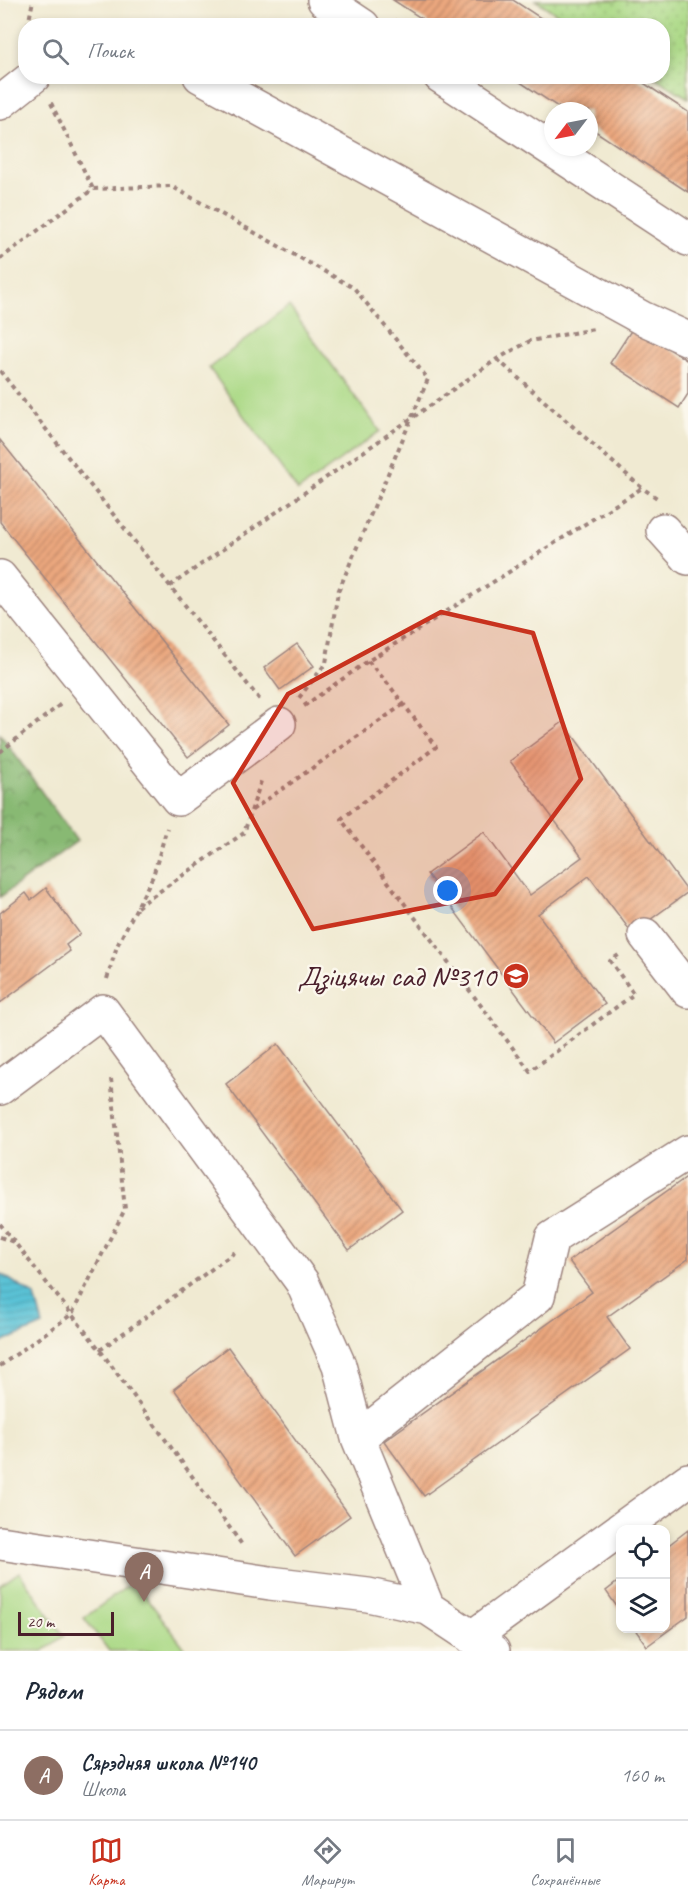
<!DOCTYPE html>
<html lang="ru">
<meta charset="utf-8">
<style>
body{margin:0;font-family:Caveat,sans-serif;background:#f2f2f3;color:#1f2937}
.controls{position:absolute;right:18px;bottom:18px;display:grid;overflow:hidden;border-radius:12px;box-shadow:0 3px 9px #0003}
.controls button{width:54px;height:54px;display:grid;place-items:center;padding:0;border:0;border-bottom:2px solid #e0e1e3;background:#fff;color:#1f2937;font:30px sans-serif}
.compass{position:absolute;left:544px;top:102px;width:54px;height:54px;border-radius:50%;background:#fff;box-shadow:0 3px 9px #0003;rotate:238deg}
.scale{position:absolute;left:18px;bottom:15px;width:96px;box-sizing:border-box;padding-left:6px;border:3px solid #4a1f2b;border-top:0;font-size:16px;line-height:21px;white-space:nowrap;color:#4a1f2b;-webkit-text-stroke:4px #fbf7ec;paint-order:stroke}
.you{position:absolute;left:448px;top:891px;width:21px;height:21px;margin:-15px;border:4px solid #fff;border-radius:50%;background:#1a73e8;box-shadow:0 0 0 9px #1a73e833}
.badge{display:grid;place-items:center;width:39px;height:39px;border-radius:50%;background:#c8321e;color:#fff;font-size:20px;font-weight:700}
.pin{position:absolute;translate:-50% -50px;filter:drop-shadow(0 2px 3px #0008)}
.pin::after{content:'';position:absolute;top:32px;width:21px;height:18px;background:inherit;clip-path:polygon(0 0,100% 0,50% 100%)}
.list{margin:0;padding:0;list-style:none}
h2{display:flex;justify-content:space-between;align-items:center;height:78px;margin:0;padding:0 24px;font-size:26px}
h2 small{font-size:20px;font-weight:400;color:#747a83}
.list li{display:grid;grid-template-columns:39px 1fr auto;gap:18px;align-items:center;box-sizing:border-box;height:90px;padding:0 24px;border-top:2px solid #e0e1e3}
.list b{display:block;font-size:22px;white-space:nowrap}
.list p{margin:0;font-size:20px;white-space:nowrap;color:#747a83}
.list em{font-size:20px;font-style:normal;color:#747a83}
.icon{flex:none;width:33px;height:33px;fill:none;stroke:currentColor;stroke-width:2;stroke-linecap:round;stroke-linejoin:round}
.map{position:relative;flex:none;width:688px;height:1651px;overflow:hidden}
.search{position:absolute;background:#fff;box-shadow:0 3px 9px #0003;left:18px;right:18px;top:18px;height:66px;display:flex;align-items:center;gap:15px;box-sizing:border-box;padding:0 21px;border-radius:24px;color:#747a83;font-size:22px}
.sheet{height:168px;background:#fff}
nav{display:flex;justify-content:space-around;align-items:center;box-sizing:border-box;height:84px;border-top:2px solid #e0e1e3;background:#fff;font-size:16px;color:#747a83}
nav a{display:grid;justify-items:center;gap:3px}
nav .on{color:#c8321e}
.map>svg:first-child{display:block}
.grass{fill:url(#grass-dots);stroke:#7a7c58;stroke-width:1.5}
.forest{fill:url(#forest-crowns);stroke:#696c4f;stroke-width:1.5}
.park{fill:#abd986;stroke:#7a7c58;stroke-width:1.5}
.water{fill:url(#water-rules);stroke:#527080;stroke-width:1.5}
.building{fill:url(#building-hatch)}
.lines{fill:none;stroke-linecap:round;stroke-linejoin:round}
.minor-casing{stroke:#9d847e;stroke-width:36}
.path{stroke:#9d847e;stroke-width:4;stroke-dasharray:4.5 4.5;stroke-linecap:butt}
.minor{stroke:#fff;stroke-width:33}
.marked{fill:#c8321e;fill-opacity:0.2;stroke:#c8321e;stroke-width:4.5;stroke-linejoin:round}
.labels{text-anchor:middle;stroke-width:5;stroke-linejoin:round;paint-order:stroke}
.poi-label{font-size:30px;fill:#4a1f2b;stroke:#fbf7ec;text-anchor:end}
</style>
<div class="map">
<svg width="688" height="1651" viewBox="0 0 688 1651">
<defs>
<pattern id="grass-dots" width="8" height="8" patternUnits="userSpaceOnUse" patternTransform="scale(1.5)"><rect width="8" height="8" fill="#abd986"/><path d="M2 2h.1M6 6h.1" fill="none" stroke="#95ba74" stroke-width="1.8" stroke-linecap="round"/></pattern>
<pattern id="forest-crowns" width="20" height="18" patternUnits="userSpaceOnUse" patternTransform="scale(1.5)"><rect width="20" height="18" fill="#88b973"/><path d="M2 6a3 3 0 1 1 6 0M12 15a3 3 0 1 1 6 0" fill="none" stroke="#71965f"/></pattern>
<pattern id="water-rules" width="6" height="5" patternUnits="userSpaceOnUse" patternTransform="scale(1.5)"><rect width="6" height="5" fill="#5ac2d6"/><path d="M0 2.5h6" fill="none" stroke="#50a6b8"/></pattern>
<pattern id="building-hatch" width="6" height="6" patternUnits="userSpaceOnUse" patternTransform="scale(1.5)"><rect width="6" height="6" fill="#eba77e"/><path d="M-1 1l2-2M0 6l6-6M5 7l2-2" fill="none" stroke="#c08767"/></pattern>
</defs>
<rect width="100%" height="100%" fill="#fbf7ec"/>
<filter id="ink" filterUnits="userSpaceOnUse"><feTurbulence type="fractalNoise" baseFrequency=".0167" numOctaves="2"/><feDisplacementMap in="SourceGraphic" scale="12" xChannelSelector="R" yChannelSelector="G"/><feConvolveMatrix kernelMatrix="1 2 1 2 8 2 1 2 1" color-interpolation-filters="sRGB"/></filter>
<filter id="wash" filterUnits="userSpaceOnUse"><feTurbulence type="fractalNoise" baseFrequency=".008" numOctaves="4" result="noise"/><feDisplacementMap in="SourceGraphic" scale="24" xChannelSelector="R" yChannelSelector="G"/><feGaussianBlur stdDeviation="1.35" result="paint"/><feColorMatrix in="noise" values="0 0 0 0 0 0 0 0 0 0 0 0 0 0 0 0 0 1.4 0 .05"/><feComposite in="paint" operator="in"/></filter>
<g filter="url(#wash)">
<rect width="100%" height="100%" fill="#f0ead2"/>
<path class="grass" d="M535 0H688V98L654 77 662 76V26L574 25Z"/>
<path class="forest" d="M0 734 77 841 0 897Z"/>
<path class="park" d="M289 306 380 431 298 491 209 368Z
M19 1572 64 1636 43 1651H0V1586Z
M134 1581 187 1651H109L84 1618Z"/>
<path class="water" d="M0 1273 35 1296 43 1325 0 1343Z"/>
<g id="blocks">
<path class="building" d="M393 0H513L553 26H433Z
M511 76H633L688 112V192L589 127V111H564Z
M634 326 688 361V394L679 408 610 363Z
M0 440 229 725 188 757 0 522Z
M297 644 314 666 280 690 264 668Z
M563 722 688 892 632 933 589 876 538 914 605 1004 553 1043 427 874 484 832 530 895 582 857 510 761Z
M46 888 80 934 66 945 70 951 0 1003V913L26 893 31 900Z
M278 1044 402 1210 349 1250 226 1084Z
M688 1176V1259L607 1317 630 1349 424 1496 384 1441 592 1292 569 1261Z
M228 1347 350 1516 295 1556 174 1389Z
M688 1530V1616L647 1646 634 1628H666V1547Z
M620 1580V1611L606 1591Z"/>
</g>
</g>
<g filter="url(#ink)">
<use href="#blocks" fill-opacity="0" stroke="#9d847e" stroke-width="1.5"/>
<g class="lines">
<defs>
<path id="minor" d="M324 0 363 26
M200 76 642 318 688 339
M440 76 688 239
M0 103 34 76
M663 530 688 558
M0 577 178 799 279 724
M645 935 688 991
M0 1088 103 1011 302 1282 339 1365 358 1438 428 1608
M358 1438 538 1296 552 1238 688 1152
M0 1543 270 1583 368 1595 428 1608 493 1651
M471 1638 688 1480"/>
</defs>
<use href="#minor" class="minor-casing"/>
<path class="path" d="M394 20 402 26
M28 26 33 0
M51 103 93 189
M0 259 93 189 171 186 354 288 428 379 338 592 326 663 298 699
M497 359 642 488 657 498
M0 371 260 700
M170 586 497 359 530 341 594 329
M368 661 389 685 436 747 341 819 530 1071 634 994 610 961 620 954
M304 706 368 661 642 488
M0 752 61 704
M252 810 404 704
M137 907 244 833 262 778
M107 979 117 946 153 876 167 828
M0 1224 100 1350 243 1546
M0 1237 14 1242
M100 1350 238 1250
M0 1366 72 1314 125 1209 111 1079"/>
<use href="#minor" class="minor"/>
</g>
</g>
<path class="marked" d="M441 612 533 633 581 779 495 894 313 929 233 783 288 694Z"/>
<defs>
<symbol id="school-disc" viewBox="-11 -11 22 22"><circle r="9.5" fill="#c8321e" stroke="#fbf7ec"/><path d="M0-5L7-2L0 1L-7-2ZM-4 1L0 2.5L4 1V4Q0 6-4 4Z" fill="#fff"/></symbol>
</defs>
<g fill-rule="evenodd">
<use href="#school-disc" x="501" y="961" width="30" height="30"/>
</g>
<g class="labels">
<g class="poi-label">
<text x="496" y="986">Дзіцячы сад №310</text>
</g>
</g>
</svg>
<div class="controls">
<button><svg class="icon" aria-label="locate" viewBox="0 0 24 24"><circle cx="12" cy="12" r="6"/><path d="M12 2v4M12 18v4M2 12h4M18 12h4"/></svg></button>
<button><svg class="icon" aria-label="layers" viewBox="0 0 24 24"><path d="M12 4l9 5-9 5-9-5zM3 14l9 5 9-5"/></svg></button>
</div>
<svg class="compass" viewBox="-18 -18 36 36"><path d="M0-13l5 13h-10z" fill="#e53935"/><path d="M0 13l5-13h-10z" fill="#747a83"/></svg>
<div class="scale">20 m</div>
<div class="you"></div>
<div class="pin badge" style="left:144px;top:1602px;background:#8d6e63">A</div>
<div class="search"><svg class="icon" aria-label="search" viewBox="0 0 24 24"><circle cx="10" cy="10" r="6"/><path d="M15 15l6 6"/></svg>Поиск</div>
</div>
<section class="sheet">
<h2>Рядом<small></small></h2>
<ul class="list">
<li><span class="badge" style="background:#8d6e63">A</span><div><b>Сярэдняя школа №140</b><p>Школа</p></div><em>160 m</em></li>
</ul>
</section>
<nav>
<a class="on"><svg class="icon" aria-label="map" viewBox="0 0 24 24"><path d="M3 6l6-2 6 2 6-2v14l-6 2-6-2-6 2zM9 4v14M15 6v14"/></svg>Карта</a>
<a><svg class="icon" aria-label="directions" viewBox="0 0 24 24"><path d="M12 3l9 9-9 9-9-9zM9 14v-3h6M13 9l2 2-2 2"/></svg>Маршрут</a>
<a><svg class="icon" aria-label="saved" viewBox="0 0 24 24"><path d="M7 4h10v16l-5-4-5 4z"/></svg>Сохранённые</a>
</nav>
